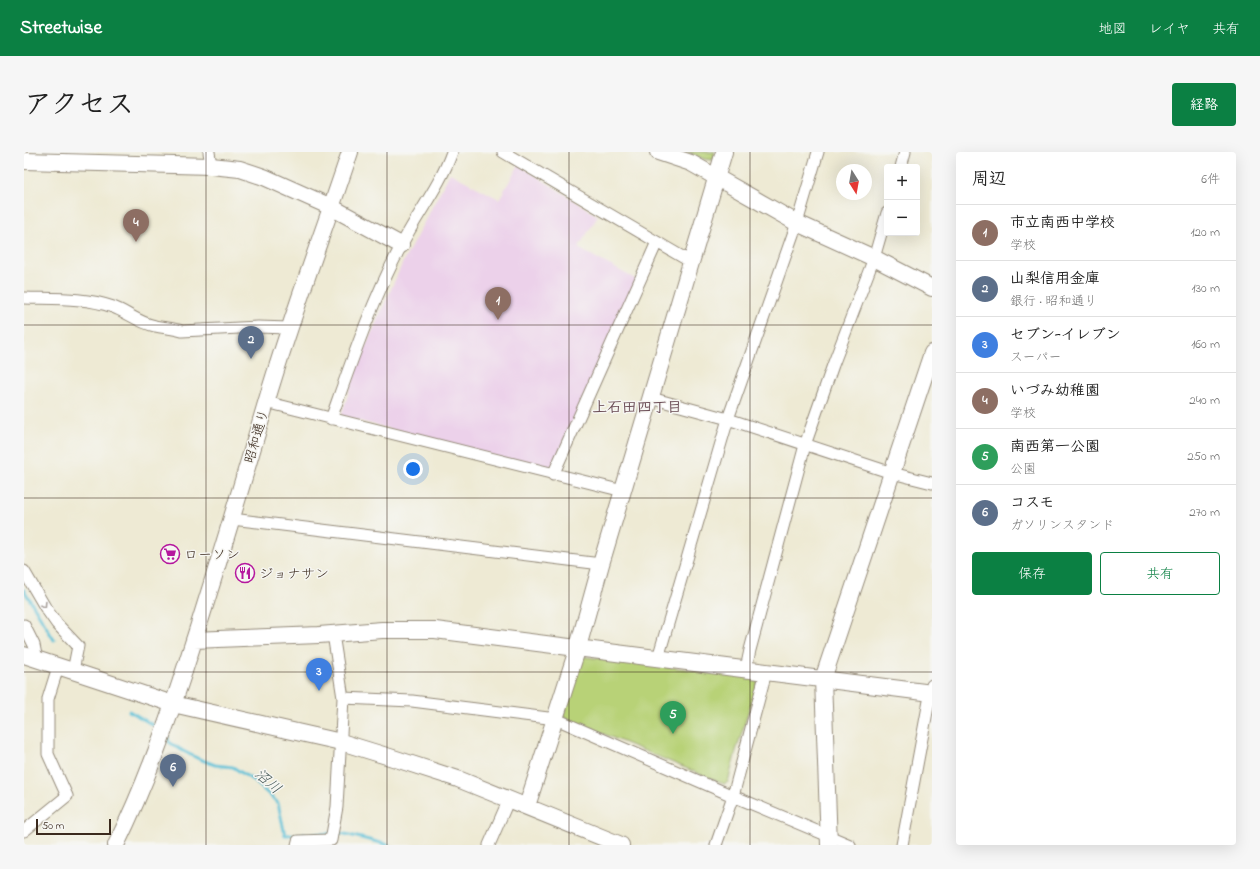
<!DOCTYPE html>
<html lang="ja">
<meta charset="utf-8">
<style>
body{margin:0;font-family:"Indie Flower","Klee One",sans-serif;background:#f6f6f6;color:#222}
.controls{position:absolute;right:12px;top:12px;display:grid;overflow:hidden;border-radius:4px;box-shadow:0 4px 16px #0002}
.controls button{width:36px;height:36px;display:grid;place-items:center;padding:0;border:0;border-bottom:1px solid #e0e0e0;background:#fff;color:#222;font:20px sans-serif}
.compass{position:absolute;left:812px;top:12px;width:36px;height:36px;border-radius:50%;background:#fff;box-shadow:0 4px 16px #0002;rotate:169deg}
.scale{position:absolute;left:12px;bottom:10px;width:75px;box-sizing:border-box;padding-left:4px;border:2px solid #3b2a1e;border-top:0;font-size:11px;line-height:14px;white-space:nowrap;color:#3b2a1e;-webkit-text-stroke:3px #f6f6f2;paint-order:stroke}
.you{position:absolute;left:389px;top:317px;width:14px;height:14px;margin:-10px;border:3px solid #fff;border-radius:50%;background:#1a73e8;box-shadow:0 0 0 6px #1a73e833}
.badge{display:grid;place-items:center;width:26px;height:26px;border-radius:50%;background:#0b8043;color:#fff;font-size:13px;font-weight:700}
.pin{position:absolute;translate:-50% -33px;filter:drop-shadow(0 1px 2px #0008)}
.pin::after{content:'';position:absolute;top:21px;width:14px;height:12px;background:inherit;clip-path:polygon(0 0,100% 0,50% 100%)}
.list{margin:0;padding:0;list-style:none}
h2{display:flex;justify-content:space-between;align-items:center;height:52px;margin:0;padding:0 16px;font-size:17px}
h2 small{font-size:13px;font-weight:400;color:#767676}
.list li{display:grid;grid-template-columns:26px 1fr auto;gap:12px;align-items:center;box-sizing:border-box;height:56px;padding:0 16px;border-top:1px solid #e0e0e0}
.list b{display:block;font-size:15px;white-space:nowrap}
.list p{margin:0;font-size:13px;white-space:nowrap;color:#767676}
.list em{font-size:13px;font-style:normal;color:#767676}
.actions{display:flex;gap:8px;padding:12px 16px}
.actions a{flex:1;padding:9px 0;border:1px solid #0b8043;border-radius:4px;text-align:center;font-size:14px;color:#0b8043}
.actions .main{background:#0b8043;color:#fff}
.map{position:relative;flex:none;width:908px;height:693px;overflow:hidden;border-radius:4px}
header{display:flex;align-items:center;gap:24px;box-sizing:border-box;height:56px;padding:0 20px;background:#0b8043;color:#fff}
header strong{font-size:19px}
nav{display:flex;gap:22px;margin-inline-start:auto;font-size:14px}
.intro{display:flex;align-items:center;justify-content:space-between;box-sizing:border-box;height:96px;padding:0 24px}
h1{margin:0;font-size:28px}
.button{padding:10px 18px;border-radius:4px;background:#0b8043;color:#fff;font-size:14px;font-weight:700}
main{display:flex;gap:24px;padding:0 24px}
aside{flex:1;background:#fff;border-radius:4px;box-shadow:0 4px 16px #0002}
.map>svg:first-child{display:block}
.built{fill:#ecd1ea}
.green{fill:#b8d277;stroke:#7a7e4a}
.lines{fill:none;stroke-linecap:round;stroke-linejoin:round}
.stream{stroke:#58bfd6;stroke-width:3}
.street-casing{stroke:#948a79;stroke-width:13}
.secondary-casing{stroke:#948a79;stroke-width:18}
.street{stroke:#fff;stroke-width:11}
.secondary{stroke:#fff;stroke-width:16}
.oneway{stroke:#a79f9a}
.grid{fill:none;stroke:#3b2a1e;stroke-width:1;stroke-opacity:0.55}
.labels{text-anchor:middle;stroke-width:3;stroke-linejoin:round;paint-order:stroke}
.street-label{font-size:14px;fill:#3b2a1e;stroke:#f6f6f2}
.poi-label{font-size:14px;fill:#3b2a1e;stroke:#f6f6f2;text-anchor:start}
.neighbourhood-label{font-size:15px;font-weight:bold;fill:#6c4e57;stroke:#f6f6f2}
.water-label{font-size:15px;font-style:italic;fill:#445755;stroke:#f6f6f2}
</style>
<header>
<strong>Streetwise</strong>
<nav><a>地図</a><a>レイヤ</a><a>共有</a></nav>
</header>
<div class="intro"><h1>アクセス</h1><a class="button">経路</a></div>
<main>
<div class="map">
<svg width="908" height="693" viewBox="0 0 908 693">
<rect width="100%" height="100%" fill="#f6f6f2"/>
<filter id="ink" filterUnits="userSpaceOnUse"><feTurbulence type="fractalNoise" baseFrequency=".025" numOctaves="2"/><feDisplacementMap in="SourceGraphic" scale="8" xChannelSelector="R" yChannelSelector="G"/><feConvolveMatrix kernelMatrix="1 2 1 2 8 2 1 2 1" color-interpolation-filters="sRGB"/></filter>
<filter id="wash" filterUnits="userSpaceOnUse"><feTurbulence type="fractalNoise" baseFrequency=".012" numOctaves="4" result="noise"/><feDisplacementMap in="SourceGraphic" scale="16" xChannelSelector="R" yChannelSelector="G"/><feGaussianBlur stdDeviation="0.9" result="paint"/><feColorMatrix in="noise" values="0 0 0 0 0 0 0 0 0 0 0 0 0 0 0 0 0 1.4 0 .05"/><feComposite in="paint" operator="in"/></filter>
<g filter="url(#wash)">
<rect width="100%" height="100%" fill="#eeead4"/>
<path class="built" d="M495 13 574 64 554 96 613 128 527 319 317 264 336 207 379 110 426 21 475 47Z"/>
<path class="green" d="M663 0H691L689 8 680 7Z
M554 504 735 526 712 599 704 630 700 632 539 565Z"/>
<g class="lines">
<path class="stream" d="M0 438 30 488
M105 559 136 577
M144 585 145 590 159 599 173 606 191 613 209 615 230 629 254 651 261 683 317 681 365 693"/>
</g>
</g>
<g filter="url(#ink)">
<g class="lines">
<defs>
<path id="street" d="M185 0 187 14
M479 0 667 110
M877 15 881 0
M0 146C29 147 60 145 89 155 103 160 115 171 131 174 140 176 149 176 158 179L234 175 265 176
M627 246 704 267 868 321 908 331
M242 250 599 339
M307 267C328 208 348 149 377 94 393 62 416 34 428 0
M529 323 633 90
M208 367 577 412
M0 419 21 455 33 472 54 494 49 519
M0 473 10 493 13 508
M634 506 704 267 773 71 794 0
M722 517 726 498 781 293 809 213 850 106 863 61
M319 546 388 549 532 567 709 644 826 693
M0 679 43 644 24 602V547L34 515
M273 693 274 689 307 688 313 655 319 546 309 482
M465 693 485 647
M692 693 709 644 742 520
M878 693 908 533"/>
<path id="secondary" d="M634 0 667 11 773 71 850 106 908 136
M0 9 187 14 216 17 240 25 307 55 377 93
M170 488 295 483 358 478H411L908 541
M0 503 149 552 317 590 369 606 434 627 597 693
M503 654 554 495 577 412 700 0
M92 693C122 632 144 569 165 504 192 420 217 336 242 251 267 166 298 84 326 0
M805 693 799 527 908 201"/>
</defs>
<use href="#street" class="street-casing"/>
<use href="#secondary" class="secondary-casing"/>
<use href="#street" class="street"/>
<use href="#secondary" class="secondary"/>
</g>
<defs><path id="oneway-chevron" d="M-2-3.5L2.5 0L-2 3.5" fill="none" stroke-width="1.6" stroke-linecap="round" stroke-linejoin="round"/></defs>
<use class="oneway" href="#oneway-chevron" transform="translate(20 453) rotate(58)"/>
</g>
<path class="grid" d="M182 0V693M363 0V693M545 0V693M726 0V693M0 173H908M0 346H908M0 520H908"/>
<defs>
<symbol id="supermarket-ring" viewBox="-11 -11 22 22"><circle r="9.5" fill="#f6f6f2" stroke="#b5179e" stroke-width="1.5"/><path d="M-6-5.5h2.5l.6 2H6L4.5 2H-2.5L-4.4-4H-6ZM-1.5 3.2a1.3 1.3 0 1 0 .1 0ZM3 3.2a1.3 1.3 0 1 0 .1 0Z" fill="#b5179e"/></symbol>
<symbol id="restaurant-ring" viewBox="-11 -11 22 22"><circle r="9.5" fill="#f6f6f2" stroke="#b5179e" stroke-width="1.5"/><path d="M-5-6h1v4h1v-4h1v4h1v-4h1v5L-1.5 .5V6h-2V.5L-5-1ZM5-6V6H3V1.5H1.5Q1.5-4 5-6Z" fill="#b5179e"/></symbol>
</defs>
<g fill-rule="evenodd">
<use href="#supermarket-ring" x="135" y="391" width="22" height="22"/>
<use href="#restaurant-ring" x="210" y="410" width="22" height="22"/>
</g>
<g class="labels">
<g class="street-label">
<text transform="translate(232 284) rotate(-74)" y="5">昭和通り</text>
</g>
<g class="poi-label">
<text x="160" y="407">ローソン</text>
<text x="235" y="426">ジョナサン</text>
</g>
<g class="neighbourhood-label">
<text x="613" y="260">上石田四丁目</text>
</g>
<g class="water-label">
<text transform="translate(244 629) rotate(41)" y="5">沼川</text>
</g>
</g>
</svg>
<div class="controls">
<button>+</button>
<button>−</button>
</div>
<svg class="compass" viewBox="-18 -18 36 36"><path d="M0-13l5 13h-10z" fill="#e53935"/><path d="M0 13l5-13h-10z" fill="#767676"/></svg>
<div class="scale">50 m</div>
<div class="you"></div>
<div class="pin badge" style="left:474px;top:168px;background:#8d6e63">1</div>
<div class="pin badge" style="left:227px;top:207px;background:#5c6f8a">2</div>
<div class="pin badge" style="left:295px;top:539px;background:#3f7fe0">3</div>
<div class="pin badge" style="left:112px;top:90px;background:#8d6e63">4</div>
<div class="pin badge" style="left:649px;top:582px;background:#2e9e5b">5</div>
<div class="pin badge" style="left:149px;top:635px;background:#5c6f8a">6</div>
</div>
<aside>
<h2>周辺<small>6件</small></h2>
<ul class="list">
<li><span class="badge" style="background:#8d6e63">1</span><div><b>市立南西中学校</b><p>学校</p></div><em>120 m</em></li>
<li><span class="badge" style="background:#5c6f8a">2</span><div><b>山梨信用金庫</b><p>銀行 · 昭和通り</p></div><em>130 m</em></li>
<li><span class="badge" style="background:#3f7fe0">3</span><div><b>セブン-イレブン</b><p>スーパー</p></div><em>160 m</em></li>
<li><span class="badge" style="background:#8d6e63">4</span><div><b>いづみ幼稚園</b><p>学校</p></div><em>240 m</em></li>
<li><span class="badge" style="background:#2e9e5b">5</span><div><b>南西第一公園</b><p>公園</p></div><em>250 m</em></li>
<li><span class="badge" style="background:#5c6f8a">6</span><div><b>コスモ</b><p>ガソリンスタンド</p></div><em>270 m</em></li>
</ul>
<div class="actions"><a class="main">保存</a><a>共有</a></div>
</aside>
</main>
